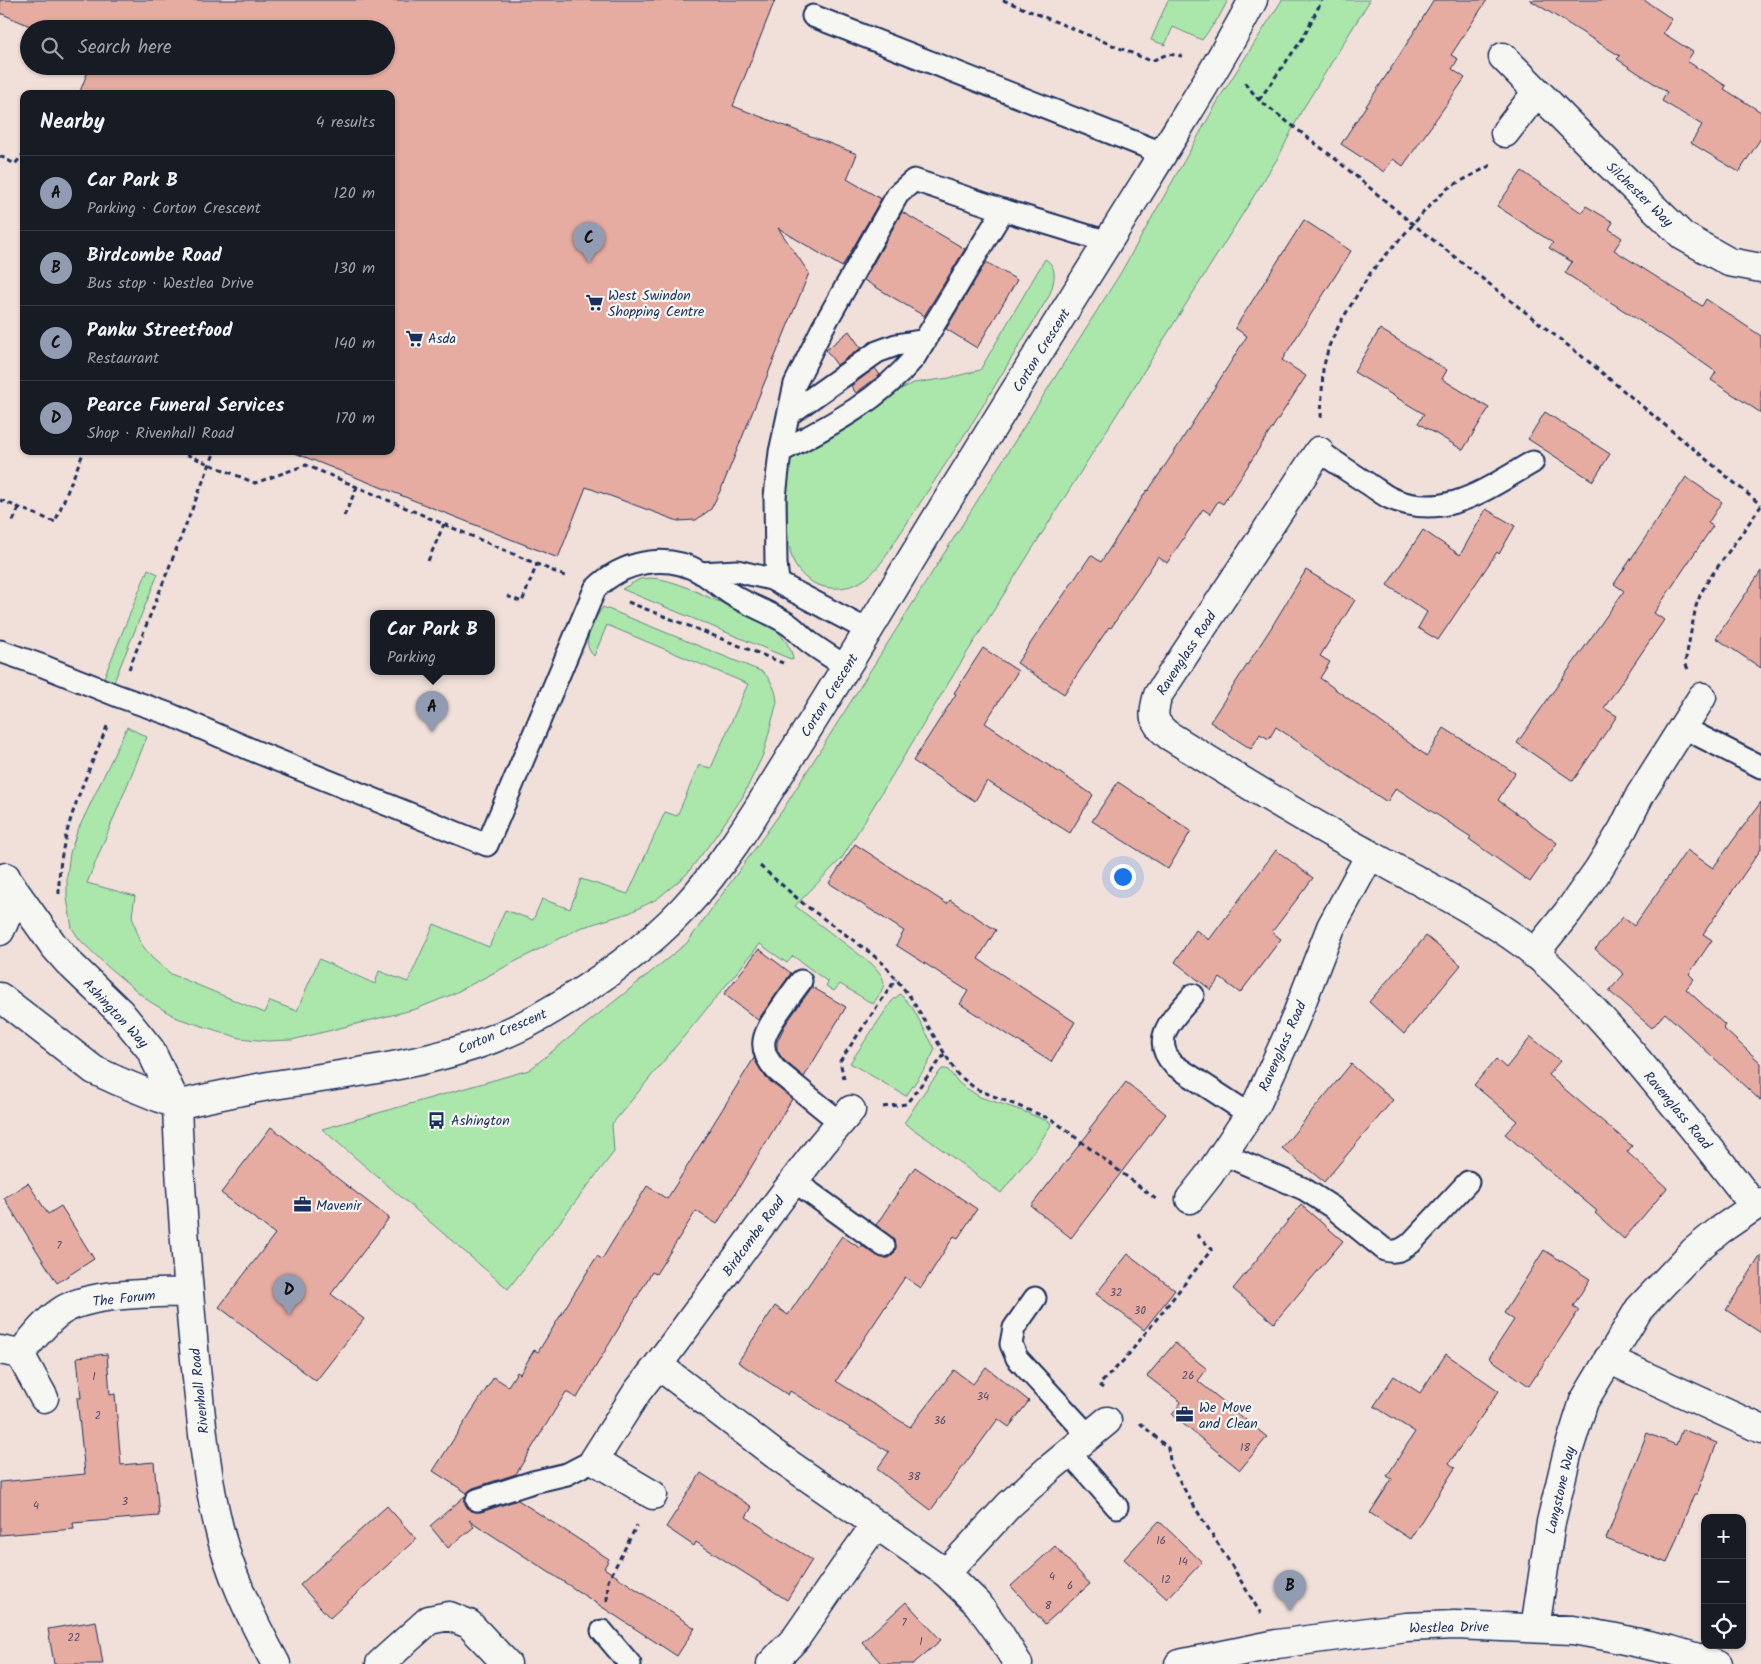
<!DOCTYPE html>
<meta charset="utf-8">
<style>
body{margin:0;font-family:Kalam,sans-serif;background:#242831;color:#f1f3f6}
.controls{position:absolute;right:15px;bottom:15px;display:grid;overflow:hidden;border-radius:10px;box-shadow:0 1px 4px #0004}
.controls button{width:45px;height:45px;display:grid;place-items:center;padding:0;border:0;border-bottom:1px solid #363941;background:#171b24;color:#f1f3f6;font:25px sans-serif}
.you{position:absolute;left:1122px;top:876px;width:18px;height:18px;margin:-12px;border:4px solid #fff;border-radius:50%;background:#1a73e8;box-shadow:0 0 0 8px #1a73e833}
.badge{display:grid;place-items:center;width:32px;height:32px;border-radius:50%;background:#919bb2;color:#111;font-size:16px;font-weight:700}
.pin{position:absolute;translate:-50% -41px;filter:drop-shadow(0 1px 2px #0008)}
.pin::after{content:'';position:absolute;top:26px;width:18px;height:15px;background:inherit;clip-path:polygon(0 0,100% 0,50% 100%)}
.popup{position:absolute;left:370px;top:610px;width:125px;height:65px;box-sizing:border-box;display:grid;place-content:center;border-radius:10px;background:#171b24;filter:drop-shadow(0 1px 4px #0005);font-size:16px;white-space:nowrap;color:#9ea1a6}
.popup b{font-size:19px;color:#f1f3f6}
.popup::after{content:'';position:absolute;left:50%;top:100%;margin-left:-10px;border:10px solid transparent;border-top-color:#171b24}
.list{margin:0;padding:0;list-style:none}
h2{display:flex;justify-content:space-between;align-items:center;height:65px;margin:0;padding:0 20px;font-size:21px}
h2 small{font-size:16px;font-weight:400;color:#9ea1a6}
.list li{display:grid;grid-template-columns:32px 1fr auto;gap:15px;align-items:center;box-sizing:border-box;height:75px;padding:0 20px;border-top:1px solid #363941}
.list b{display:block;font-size:19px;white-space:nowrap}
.list p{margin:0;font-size:16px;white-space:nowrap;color:#9ea1a6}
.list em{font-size:16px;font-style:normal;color:#9ea1a6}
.icon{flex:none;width:28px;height:28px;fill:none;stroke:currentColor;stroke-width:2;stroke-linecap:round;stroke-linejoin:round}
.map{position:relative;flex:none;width:1761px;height:1664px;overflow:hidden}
.search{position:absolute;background:#171b24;box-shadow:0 1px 4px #0004;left:20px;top:20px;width:375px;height:55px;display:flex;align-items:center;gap:12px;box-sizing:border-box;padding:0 18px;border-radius:28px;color:#9ea1a6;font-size:19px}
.panel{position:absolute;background:#171b24;box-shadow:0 1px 4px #0004;left:20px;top:90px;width:375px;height:365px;border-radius:10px}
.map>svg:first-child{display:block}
.green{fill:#abe6ab;stroke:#638a84}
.building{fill:#e6aca1;stroke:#1b2f5e}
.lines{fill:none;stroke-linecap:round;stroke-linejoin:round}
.service-casing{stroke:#1b2f5e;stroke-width:25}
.minor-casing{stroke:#1b2f5e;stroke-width:31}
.tertiary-casing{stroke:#1b2f5e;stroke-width:31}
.path{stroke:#1b2f5e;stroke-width:3;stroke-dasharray:5 4;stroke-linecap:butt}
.service{stroke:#f6f6f2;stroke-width:21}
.minor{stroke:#f6f6f2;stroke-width:28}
.tertiary{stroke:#f6f6f2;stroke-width:28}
.labels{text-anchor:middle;stroke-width:4.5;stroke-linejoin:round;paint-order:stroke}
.number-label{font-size:11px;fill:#4e4e6f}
.street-label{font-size:14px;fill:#1b2f5e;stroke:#f6f6f2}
.poi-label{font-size:14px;fill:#1b2f5e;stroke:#f6f6f2;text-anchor:start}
</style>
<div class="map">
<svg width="1761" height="1664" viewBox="0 0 1761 1664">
<rect width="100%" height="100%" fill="#f1e0da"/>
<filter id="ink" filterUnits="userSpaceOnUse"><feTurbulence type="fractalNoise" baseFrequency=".02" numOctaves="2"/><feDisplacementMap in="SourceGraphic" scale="10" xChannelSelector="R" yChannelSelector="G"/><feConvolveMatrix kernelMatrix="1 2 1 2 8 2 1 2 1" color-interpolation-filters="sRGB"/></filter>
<g filter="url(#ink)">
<path class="green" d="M1168 0H1228L1219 17 1202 40 1173 27 1165 45 1151 40Z
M1282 0H1370L1301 112 1279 156 965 656 842 858 795 906 872 964C889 982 886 985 873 1004L840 984 834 991 826 986 828 982 793 956 787 963 760 944 612 1124 614 1152 508 1289 322 1129 529 1070 687 943 782 811 1120 274 1222 94Z
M1045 259C1059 267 1054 283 1049 296L976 417 883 560C878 567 872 574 865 579 842 595 809 590 795 565 786 548 787 515 787 497 787 483 786 468 793 456L874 409 903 388 914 383 949 378 980 370Z
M148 569 158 574 113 684 103 680Z
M650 578C675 579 697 593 720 602 737 609 755 614 770 625 779 631 793 648 793 660L622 589 640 579Z
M603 607 763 672C772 681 776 690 777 702L763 755 742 798 712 841 686 875 657 899 629 913 580 928 451 995 416 1009 292 1040 267 1041 240 1038 177 1018 149 1001 108 967 80 940 72 928 67 898V876L70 853 77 832 127 727 147 737 87 883 135 896 132 916 140 942 152 958 171 974 265 1013 270 1001 297 1011 319 959 375 984 379 971 408 982 434 924 489 947 505 910 533 920 542 899 570 909 581 879 628 894 665 812 677 816 699 765 711 768 748 684 607 625 594 656C579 643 594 620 603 607Z
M900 994 912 1007 935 1049 928 1064 906 1096 850 1063 892 1001Z
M942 1069H947L960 1084 980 1097 1020 1110 1050 1122 1051 1125 1035 1150 1001 1193C968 1170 938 1145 904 1123L929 1085Z"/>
<path class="building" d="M0 0H775L733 106 857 154 847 179 881 199 842 267 778 228 809 273 722 487 711 509 696 520 678 521 586 487 558 558 295 453V451H391V94H79L90 66H386V29H37L0 13Z
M1434 0H1487L1451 55 1458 59 1452 69 1465 78 1403 166 1393 159 1384 172 1341 144 1399 56Z
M1530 0H1644L1672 19 1663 33 1693 52 1687 61 1726 86 1724 89 1761 112V138L1739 172 1691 143 1702 125 1662 101 1667 92 1617 59 1620 56Z
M1522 171 1582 213 1586 206 1613 222 1609 229 1622 238 1614 250 1702 306 1706 299 1761 336V413L1711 380 1716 372 1676 344 1565 273 1572 262 1549 248 1553 243 1497 206Z
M902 212 965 249 924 316 864 280Z
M1304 220 1351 251 1282 360 1306 376 1223 504 1218 501 1210 514 1203 509 1167 563 1158 557 1111 628 1109 627 1064 694 1017 663 1091 555 1101 562 1147 490 1148 491 1178 446 1247 336 1235 328Z
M986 262 1017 280 977 348 946 329Z
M1380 329 1447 370 1442 379 1489 408 1463 450 1418 423 1424 414 1354 372Z
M849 331 861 348 837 365 826 350Z
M875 368 880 375 856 393 851 386Z
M1545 412 1610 454 1593 481 1528 439Z
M1686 477 1722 502 1708 523 1713 526 1654 613 1664 620 1604 708 1617 716 1573 781 1517 743 1624 591 1614 584Z
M1486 509 1515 526 1499 554 1497 552 1438 640 1418 628 1427 612 1387 585 1423 530 1460 555Z
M1306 570 1355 600 1320 656 1330 662 1320 678 1427 756 1444 728 1515 773 1498 800 1557 843 1530 882 1469 839 1471 837 1396 788 1387 802 1276 727 1269 739 1260 734 1251 749 1210 722 1271 628Z
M1761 571V668L1716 638Z
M983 648 1018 671 985 723 1093 795 1070 833 987 781 975 801 913 761 956 694 954 693Z
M1118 782 1191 831 1168 869 1092 821Z
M1761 802V849L1703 934 1712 940 1689 974 1694 979 1686 989 1725 1025 1723 1028 1761 1063V1101L1665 1013 1652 1028 1609 991 1624 974 1595 949 1623 917 1634 926 1687 850 1713 868Z
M855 844 947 904 950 900 996 930 978 959 1075 1022 1051 1062 960 1004 968 991 896 945 904 931 829 883Z
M1276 850 1313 878 1272 932 1281 939 1240 993 1220 978 1211 990 1175 962 1196 930 1209 940Z
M1426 936 1461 965 1404 1034 1369 1002Z
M759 949 791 973 758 1020 724 994Z
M812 987 846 1007 804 1077 785 1061 780 1055 777 1050V1042L785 1025Z
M1531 1037 1560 1061 1548 1075 1632 1146 1627 1152 1667 1188 1624 1239 1595 1213 1597 1211 1505 1134 1517 1121 1474 1085 1496 1059 1506 1068Z
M754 1058 766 1078 792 1099 717 1224 696 1211 656 1274 652 1272 577 1398 566 1392 516 1474 473 1488 467 1493 433 1471 494 1377 508 1386 517 1372 520 1374 534 1350 538 1352 597 1256 602 1259 647 1186 667 1199Z
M1351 1064 1393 1100 1324 1182 1282 1148Z
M1126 1082 1166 1114 1071 1238 1031 1206 1091 1130 1089 1129Z
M271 1127 389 1218 331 1294 364 1319 316 1381 219 1307 275 1234 221 1193Z
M915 1167 977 1209 958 1238 954 1236 921 1288 905 1277 836 1381 910 1427 954 1370 973 1384 986 1367 1029 1401 1009 1427 998 1419 931 1510 877 1469 889 1452 790 1391 788 1395 738 1362 775 1306 788 1315 842 1236 860 1248 862 1246 882 1258H889L894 1254 896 1247 895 1240 876 1225Z
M28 1183 48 1214 61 1206 94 1259 57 1283 4 1198Z
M1301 1205 1343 1241 1274 1323 1233 1289Z
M1544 1250 1590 1279 1573 1306 1579 1310 1529 1386 1489 1358 1514 1320 1504 1313Z
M1128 1254 1175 1290 1144 1330 1096 1294Z
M1761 1255V1333L1726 1310Z
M1175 1343 1207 1369 1198 1381 1267 1437 1240 1470 1172 1415 1181 1402 1147 1376Z
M107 1354 110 1395 115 1394 121 1465 154 1462 159 1516 73 1523 74 1529 0 1535V1482L85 1474 77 1398H81L77 1357Z
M1446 1354 1499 1391 1449 1463 1455 1468 1410 1539 1370 1513 1392 1479 1387 1476 1415 1432 1374 1406 1394 1376 1420 1393Z
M1682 1429 1717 1443 1697 1494H1694L1667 1563 1606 1539 1647 1433 1676 1445Z
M701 1473 752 1507 746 1517 812 1560 787 1600 696 1542 694 1546 666 1527Z
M465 1496V1504L469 1510 475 1512H481L518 1500 609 1559 604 1568 695 1628 677 1656 469 1520 474 1527 448 1548 430 1526Z
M387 1506 416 1539 330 1618 300 1585Z
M1159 1521 1202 1562 1167 1599 1124 1559Z
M1055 1546 1090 1584 1045 1624 1011 1586Z
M906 1602 941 1640 913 1664H882L862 1642Z
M96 1621 103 1664H54L48 1629Z"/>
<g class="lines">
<defs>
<path id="service" d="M813 16 1162 153
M788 415 877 352 896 345 926 340
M1319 451C1335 462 1351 473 1367 483 1375 488 1382 494 1390 498 1445 522 1487 488 1533 462
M780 452C829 426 877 402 914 358L1003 210
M701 573 737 571 771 579 869 631
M778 582 776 563 775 497 780 452 795 384 822 329 898 194 914 180 1003 210 1108 242
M0 651 43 666 118 696 169 714 252 750 487 845 595 589C622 562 665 552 700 572 712 579 722 589 734 596 751 606 769 612 785 622 794 627 801 636 809 642 821 651 834 659 847 667
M1682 727 1761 767
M801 981C794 990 787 1000 780 1010 764 1033 755 1047 776 1070L841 1123
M1193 995C1175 1017 1148 1038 1174 1065L1249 1114
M1223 1154 1304 1189 1332 1207 1385 1250C1396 1253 1402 1250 1411 1243L1468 1182
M794 1181 884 1246
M1035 1298 1014 1328 1011 1344 1017 1358 1089 1436
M1069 1452 1117 1507
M477 1500 533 1482 567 1474 594 1460
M602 1631 630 1664"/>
<path id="minor" d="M1503 57 1609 164 1683 236 1729 262 1761 268
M1505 133 1536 93
M1319 451 1158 695C1152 715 1152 722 1168 735 1234 776 1300 817 1369 854 1422 884 1478 910 1527 947 1569 980 1610 1027 1644 1068 1682 1114 1719 1159 1754 1206
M1534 954 1568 912 1598 870 1623 829 1640 795 1702 697
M177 1105C180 1190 187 1274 195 1359 201 1414 205 1470 218 1524 229 1573 252 1620 276 1664
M851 1110 822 1144 780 1199 658 1365 773 1453 946 1573 978 1604 999 1633 1018 1664
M1190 1199 1209 1175 1257 1103 1294 1022 1331 927 1370 855
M0 1350 20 1354C32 1340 44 1323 60 1312 88 1292 154 1294 189 1292
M20 1354 44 1398
M1608 1359 1761 1429
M653 1495 594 1460 637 1392 658 1365
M946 1573 1009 1505 1049 1469 1107 1421
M1535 1628 1551 1522 1567 1455 1584 1401 1639 1309 1694 1251 1720 1230 1761 1202
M380 1664 429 1620 449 1616 469 1624 507 1664
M771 1664 796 1638 843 1570 876 1524
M1179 1664 1277 1644 1406 1627 1455 1625 1573 1630 1611 1637 1671 1650 1718 1664"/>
<path id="tertiary" d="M7 880 54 946 68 962 120 1012 150 1049 177 1105
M0 931C9 914 13 895 6 877
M0 997 94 1070 118 1081 177 1105
M177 1105C209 1097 241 1091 274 1085 364 1071 461 1062 541 1016 593 986 644 951 684 908 727 862 759 807 792 754 855 655 914 553 976 454 1033 361 1091 269 1149 176 1184 118 1222 60 1253 0"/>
</defs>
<use href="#service" class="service-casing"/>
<use href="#minor" class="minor-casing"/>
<use href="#tertiary" class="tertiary-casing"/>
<path class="path" d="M1003 0 1151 61 1168 54 1182 56
M1245 83 1259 100 1333 157 1414 225 1589 362 1761 505
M1259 100 1303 38 1322 0
M0 156 15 164 24 153
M1321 418 1323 369 1329 346 1340 323 1371 272 1430 205 1448 188 1493 164
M178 451 255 483 306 465 567 577
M0 500 55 522 84 451
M344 516 357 487
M13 521 19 508
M428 561 444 524
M507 596 522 602 537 564
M628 602 783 663
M129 669 215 451
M1688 669 1685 663 1696 606 1701 593 1709 579 1761 506
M760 866 805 905 868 951 885 965 911 998 957 1074 976 1089 1053 1120 1157 1200
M59 894C57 835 86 779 108 724
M844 1079 840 1061 896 979
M883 1107 906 1104 945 1054
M1103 1388 1099 1385 1125 1359 1212 1249 1194 1232
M1140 1423 1168 1448 1171 1466 1194 1506 1227 1558 1261 1614
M607 1601 608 1581 637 1525"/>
<use href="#service" class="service"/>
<use href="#minor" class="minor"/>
<use href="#tertiary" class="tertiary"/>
</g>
</g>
<defs>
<symbol id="supermarket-bare" viewBox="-9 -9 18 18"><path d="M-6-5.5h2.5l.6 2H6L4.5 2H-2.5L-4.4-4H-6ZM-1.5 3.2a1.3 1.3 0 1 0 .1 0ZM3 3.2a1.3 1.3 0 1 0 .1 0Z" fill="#1b2f5e" stroke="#f6f6f2" stroke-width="2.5" paint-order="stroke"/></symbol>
<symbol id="bus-bare" viewBox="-9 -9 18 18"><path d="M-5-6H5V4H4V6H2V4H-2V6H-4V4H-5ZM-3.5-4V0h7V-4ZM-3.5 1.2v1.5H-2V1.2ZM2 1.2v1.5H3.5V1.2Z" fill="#1b2f5e" stroke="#f6f6f2" stroke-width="2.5" paint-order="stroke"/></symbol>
<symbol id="office-bare" viewBox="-9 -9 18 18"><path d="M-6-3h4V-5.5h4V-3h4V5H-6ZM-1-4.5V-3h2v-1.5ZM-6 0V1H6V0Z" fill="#1b2f5e" stroke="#f6f6f2" stroke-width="2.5" paint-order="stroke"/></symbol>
</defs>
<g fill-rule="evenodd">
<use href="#supermarket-bare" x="582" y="290" width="25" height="25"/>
<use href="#supermarket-bare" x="402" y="326" width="25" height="25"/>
<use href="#bus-bare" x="424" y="1108" width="25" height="25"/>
<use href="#office-bare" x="290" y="1192" width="25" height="25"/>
<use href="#office-bare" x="1172" y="1402" width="25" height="25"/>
</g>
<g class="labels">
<g class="number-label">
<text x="59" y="1249">7</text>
<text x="1116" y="1296">32</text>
<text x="1140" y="1314">30</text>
<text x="1188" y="1379">26</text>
<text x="94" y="1380">1</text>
<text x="983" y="1400">34</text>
<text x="98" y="1419">2</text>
<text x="940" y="1424">36</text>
<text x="1245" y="1451">18</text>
<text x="914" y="1480">38</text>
<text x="125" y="1505">3</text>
<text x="36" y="1509">4</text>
<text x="1161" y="1544">16</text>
<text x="1183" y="1565">14</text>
<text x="1052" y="1580">4</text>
<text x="1166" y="1583">12</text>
<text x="1070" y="1589">6</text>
<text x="1048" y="1609">8</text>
<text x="904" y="1626">7</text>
<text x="74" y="1641">22</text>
<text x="921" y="1645">1</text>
</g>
<g class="street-label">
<text transform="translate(1640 194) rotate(44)" y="5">Silchester Way</text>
<text transform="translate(1041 350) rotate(-58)" y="5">Corton Crescent</text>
<text transform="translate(1186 653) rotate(-57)" y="5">Ravenglass Road</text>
<text transform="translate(829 695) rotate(-58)" y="5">Corton Crescent</text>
<text transform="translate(116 1013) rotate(47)" y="5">Ashington Way</text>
<text transform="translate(502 1031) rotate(-23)" y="5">Corton Crescent</text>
<text transform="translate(1282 1046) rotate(-66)" y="5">Ravenglass Road</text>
<text transform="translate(1678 1110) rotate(50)" y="5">Ravenglass Road</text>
<text transform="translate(753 1236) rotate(-54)" y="5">Birdcombe Road</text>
<text transform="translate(124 1298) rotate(-6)" y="5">The Forum</text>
<text transform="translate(199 1391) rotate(-96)" y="5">Rivenhall Road</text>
<text transform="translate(1560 1490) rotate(-77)" y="5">Langstone Way</text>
<text transform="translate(1449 1627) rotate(-1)" y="5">Westlea Drive</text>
</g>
<g class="poi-label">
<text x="608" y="300">West Swindon<tspan x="608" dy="16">Shopping Centre</tspan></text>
<text x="428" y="343">Asda</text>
<text x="451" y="1125">Ashington</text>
<text x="316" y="1210">Mavenir</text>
<text x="1199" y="1412">We Move<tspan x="1199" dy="16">and Clean</tspan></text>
</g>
</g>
</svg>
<div class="controls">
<button>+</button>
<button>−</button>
<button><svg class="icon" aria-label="locate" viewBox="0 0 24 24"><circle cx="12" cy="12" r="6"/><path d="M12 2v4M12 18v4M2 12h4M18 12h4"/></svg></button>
</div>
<div class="you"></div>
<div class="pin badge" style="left:432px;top:732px">A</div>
<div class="popup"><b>Car Park B</b>Parking</div>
<div class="pin badge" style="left:1290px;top:1611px">B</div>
<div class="pin badge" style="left:589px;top:263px">C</div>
<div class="pin badge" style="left:289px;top:1315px">D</div>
<div class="search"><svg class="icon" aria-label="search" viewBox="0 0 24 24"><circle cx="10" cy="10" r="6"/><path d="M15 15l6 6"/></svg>Search here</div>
<section class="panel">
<h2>Nearby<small>4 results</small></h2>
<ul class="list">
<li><span class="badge">A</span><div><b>Car Park B</b><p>Parking · Corton Crescent</p></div><em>120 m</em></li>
<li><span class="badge">B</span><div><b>Birdcombe Road</b><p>Bus stop · Westlea Drive</p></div><em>130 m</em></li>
<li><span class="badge">C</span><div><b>Panku Streetfood</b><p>Restaurant</p></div><em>140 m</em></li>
<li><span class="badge">D</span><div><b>Pearce Funeral Services</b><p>Shop · Rivenhall Road</p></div><em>170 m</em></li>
</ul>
</section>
</div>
